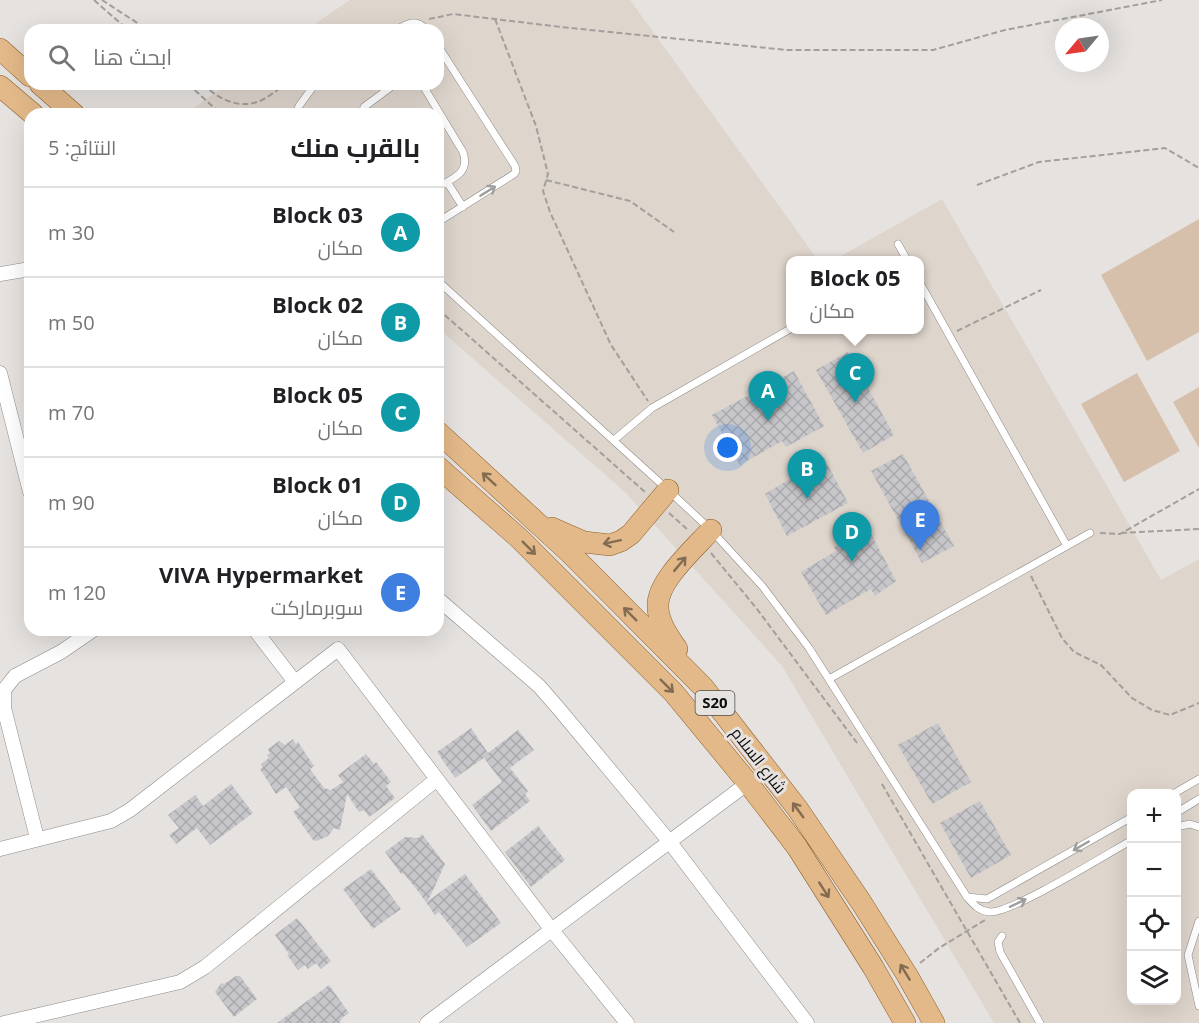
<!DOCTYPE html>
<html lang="ar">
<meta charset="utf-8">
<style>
body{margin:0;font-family:"Open Sans",Cairo,sans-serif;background:#f2f2f2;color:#202124;direction:rtl}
.controls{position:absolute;right:18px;bottom:18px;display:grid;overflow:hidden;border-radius:12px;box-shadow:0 6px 24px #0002}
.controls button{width:54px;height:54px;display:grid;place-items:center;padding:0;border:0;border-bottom:2px solid #e0e0e0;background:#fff;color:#202124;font:30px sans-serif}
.compass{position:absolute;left:1055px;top:18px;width:54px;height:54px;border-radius:50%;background:#fff;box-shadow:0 6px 24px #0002;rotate:241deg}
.you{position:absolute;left:728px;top:448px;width:21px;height:21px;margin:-15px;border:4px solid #fff;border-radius:50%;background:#1a73e8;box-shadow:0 0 0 9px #1a73e833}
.badge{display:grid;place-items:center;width:39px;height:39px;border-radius:50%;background:#ea580c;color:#fff;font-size:20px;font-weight:700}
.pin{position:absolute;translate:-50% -50px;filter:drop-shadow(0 2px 3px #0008)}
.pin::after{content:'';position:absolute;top:32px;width:21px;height:18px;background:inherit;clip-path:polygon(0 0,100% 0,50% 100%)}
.popup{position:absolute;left:786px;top:256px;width:138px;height:78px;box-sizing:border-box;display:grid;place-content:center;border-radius:12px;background:#fff;filter:drop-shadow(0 2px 4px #0005);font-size:20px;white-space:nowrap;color:#757577}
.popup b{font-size:22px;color:#202124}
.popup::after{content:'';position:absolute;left:50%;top:100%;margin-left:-12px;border:12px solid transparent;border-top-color:#fff}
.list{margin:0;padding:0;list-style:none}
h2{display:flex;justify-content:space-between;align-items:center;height:78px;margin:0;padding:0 24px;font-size:26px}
h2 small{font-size:20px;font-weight:400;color:#757577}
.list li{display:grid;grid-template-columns:39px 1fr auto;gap:18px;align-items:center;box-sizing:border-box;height:90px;padding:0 24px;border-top:2px solid #e0e0e0}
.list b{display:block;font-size:22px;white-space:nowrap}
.list p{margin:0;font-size:20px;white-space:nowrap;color:#757577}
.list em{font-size:20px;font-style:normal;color:#757577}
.icon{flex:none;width:33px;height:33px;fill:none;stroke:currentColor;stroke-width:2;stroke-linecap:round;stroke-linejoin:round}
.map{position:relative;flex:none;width:1199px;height:1023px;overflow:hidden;direction:ltr}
.search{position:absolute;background:#fff;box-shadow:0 6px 24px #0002;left:24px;top:24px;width:420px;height:66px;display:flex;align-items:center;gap:15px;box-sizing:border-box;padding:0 21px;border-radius:18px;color:#757577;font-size:22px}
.panel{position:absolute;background:#fff;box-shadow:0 6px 24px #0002;left:24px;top:108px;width:420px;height:528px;border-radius:18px;direction:rtl}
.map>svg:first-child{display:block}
.built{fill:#ded5cc;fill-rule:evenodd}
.pitch{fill:#d6c0ab}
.building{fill:url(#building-cross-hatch)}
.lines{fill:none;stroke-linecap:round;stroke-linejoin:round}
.service-casing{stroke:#8d8a87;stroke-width:8}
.minor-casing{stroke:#8d8a87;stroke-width:15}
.primary-casing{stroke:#8d5f2a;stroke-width:22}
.path{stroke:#a29f9c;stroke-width:2;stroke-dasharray:6 3;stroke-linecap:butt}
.service{stroke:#fff;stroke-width:7}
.minor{stroke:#fff;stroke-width:14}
.primary{stroke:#e3b989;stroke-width:21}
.oneway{stroke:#9f9e9e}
.oneway2{stroke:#836c51}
.labels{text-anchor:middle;stroke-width:6;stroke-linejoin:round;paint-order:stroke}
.shield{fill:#e6e2df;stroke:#4f4d4b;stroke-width:1.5}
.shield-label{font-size:15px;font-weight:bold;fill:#0e0d0c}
.street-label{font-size:16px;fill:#0e0d0c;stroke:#e6e2df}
</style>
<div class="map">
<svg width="1199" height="1023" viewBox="0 0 1199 1023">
<defs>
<pattern id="building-cross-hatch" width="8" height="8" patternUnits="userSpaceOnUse" patternTransform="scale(1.5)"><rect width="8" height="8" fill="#c7c7cb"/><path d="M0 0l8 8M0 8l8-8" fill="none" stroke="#aaaaad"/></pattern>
</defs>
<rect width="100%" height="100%" fill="#e6e2df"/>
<path class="built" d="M350 0H630L818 260H790V330H920V260H834L942 199 1161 580 1199 559V1023H994L782 666 626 493 438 328V114L186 113 228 84H438V30H306ZM1132 794H1176V1000H1132Z"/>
<path class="pitch" d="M1199 219V332L1147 361 1101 275Z
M1137 373 1180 451 1124 482 1081 404Z
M1199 387V448L1173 402Z"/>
<path class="building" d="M848 352 894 435 863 453 816 370Z
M794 371 824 426 786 447 782 441 740 465 712 415Z
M903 454 954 546 922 563 871 471Z
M824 458 848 503 787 536 765 494Z
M868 528 896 581 875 596 871 589 826 615 801 572 836 551 834 547Z
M938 723 971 782 932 804 898 745Z
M471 728 488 753 518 730 534 750 510 768 528 791 525 794 530 801 491 831 472 805 502 782 484 758 455 778 437 752Z
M293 739 296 744 298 742 314 766 310 769 324 788 331 790 343 782 338 775 366 754 374 764 376 762 391 782 386 786 395 798 369 817 364 810 359 812 347 794 340 830 334 828 328 836 317 841 313 840 293 812 300 807 286 787 276 794 260 769 263 767 261 764 269 758 267 755 270 753 268 749 279 741 285 745Z
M231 784 253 813 210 845 197 828 176 844 169 835 179 828 168 815 195 795 203 806Z
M980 801 1011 855 971 878 940 823Z
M538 826 565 860 531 887 505 852Z
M422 834 445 864 428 901 465 874 501 923 467 947 439 912 435 915 418 891 403 873 401 874 385 852 405 837 418 838Z
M371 869 401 909 373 929 343 889Z
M297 918 331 961 321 969 316 963 308 969 305 965 298 970 287 955 289 954 275 935Z
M236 976H240L257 999 234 1017 215 992 221 983 224 984Z
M329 985 349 1013 342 1018 340 1023H277Z"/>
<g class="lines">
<defs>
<path id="service" d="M396 30C409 22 416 19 427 30
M438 46 515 166 516 171 514 174 438 222
M422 84 463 152C470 173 454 178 438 187
M296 114 299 106 315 84
M362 114 364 107 395 84
M447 182 463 207
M898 244 907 260
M438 281 668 490 711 530 763 587 809 648 967 897C974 905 979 911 990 912 1012 913 1107 854 1132 840
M920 283 1067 546
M614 440 652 408 790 329
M829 679 1090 533
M1173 794 1199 779
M1176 813 1199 799
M1176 827 1190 824 1199 827
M967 897 987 899 1132 817
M1199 921 1188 955 1199 1006
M1002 936 998 942 1000 952 1040 1023"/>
<path id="minor" d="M0 274 30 269
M0 373 30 492
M438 599 539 686 559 709 669 841 807 1023
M255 630 295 682
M37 838 4 708V690L15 676 61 652 93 630
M0 849 111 821 130 810 338 649 551 929 627 1023
M4 1023 180 982 205 967 437 779
M427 1023 748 783"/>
<path id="primary" d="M0 49 30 76
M40 84 74 114
M0 86 33 114
M438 432 570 553 703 687 797 808 861 902 907 975 934 1023
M438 467 520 539 673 692 748 783 797 847 873 967 905 1023
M552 528 584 542 610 545 621 541 631 534 668 490
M677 649C669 637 658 622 658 607 656 582 695 548 711 530"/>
</defs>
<use href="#service" class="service-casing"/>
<use href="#minor" class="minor-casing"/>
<use href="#primary" class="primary-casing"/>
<path class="path" d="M94 0 128 30
M102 0 148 30
M429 19 453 14 561 27 787 50H933L1005 30 1162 0
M495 19 536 126 548 174 543 191 550 212 611 345 648 401
M188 84 221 114
M203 84C219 100 242 111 264 99 273 94 280 87 289 84
M546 180 630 201 674 232
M977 185 1039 162 1165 148 1199 168
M438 309 645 492
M957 331 1041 290
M669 513 688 530
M1100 533 1120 534 1199 489
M1121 533 1199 529
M711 553 757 609 857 743
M1031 576 1062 638 1074 652 1101 665 1132 698 1152 710 1170 715 1199 703
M882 784 1020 1023
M920 963 939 948 985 920"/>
<use href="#service" class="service"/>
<use href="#minor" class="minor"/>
<use href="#primary" class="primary"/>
</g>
<defs><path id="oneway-shaft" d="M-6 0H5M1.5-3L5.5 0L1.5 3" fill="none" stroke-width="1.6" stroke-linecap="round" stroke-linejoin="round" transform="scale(1.5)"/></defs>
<g class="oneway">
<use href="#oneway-shaft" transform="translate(488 191) rotate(-32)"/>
<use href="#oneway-shaft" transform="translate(1081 846) rotate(150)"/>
<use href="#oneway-shaft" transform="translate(1018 903) rotate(-25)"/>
</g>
<g class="oneway2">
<use href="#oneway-shaft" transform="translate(489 479) rotate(-137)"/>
<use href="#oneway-shaft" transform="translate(612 542) rotate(168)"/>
<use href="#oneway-shaft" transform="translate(529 548) rotate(45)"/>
<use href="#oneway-shaft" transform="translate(680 564) rotate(-50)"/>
<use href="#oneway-shaft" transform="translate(630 614) rotate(-135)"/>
<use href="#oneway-shaft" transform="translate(667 686) rotate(45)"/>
<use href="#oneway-shaft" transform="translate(798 810) rotate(-126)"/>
<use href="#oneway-shaft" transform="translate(824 890) rotate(57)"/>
<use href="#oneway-shaft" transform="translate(905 972) rotate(-121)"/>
</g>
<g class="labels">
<rect class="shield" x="695.5" y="691" width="39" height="24" rx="4.5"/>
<g class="shield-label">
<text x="715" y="708">S20</text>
</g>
<g class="street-label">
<text transform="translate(759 760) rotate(52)" y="6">شارع السلام</text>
</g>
</g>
</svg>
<div class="controls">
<button>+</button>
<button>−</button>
<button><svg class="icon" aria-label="locate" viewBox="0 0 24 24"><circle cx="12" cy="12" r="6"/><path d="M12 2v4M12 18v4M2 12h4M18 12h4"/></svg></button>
<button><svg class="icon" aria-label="layers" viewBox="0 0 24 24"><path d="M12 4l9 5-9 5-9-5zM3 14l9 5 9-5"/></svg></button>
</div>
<svg class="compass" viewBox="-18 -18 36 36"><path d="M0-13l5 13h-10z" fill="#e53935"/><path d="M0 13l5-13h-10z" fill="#757577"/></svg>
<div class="you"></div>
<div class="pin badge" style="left:768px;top:421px;background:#0f9aa8">A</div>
<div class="pin badge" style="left:807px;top:499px;background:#0f9aa8">B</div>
<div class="pin badge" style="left:855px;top:403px;background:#0f9aa8">C</div>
<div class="popup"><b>Block 05</b>مكان</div>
<div class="pin badge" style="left:852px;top:562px;background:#0f9aa8">D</div>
<div class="pin badge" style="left:920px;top:550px;background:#3f7fe0">E</div>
<div class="search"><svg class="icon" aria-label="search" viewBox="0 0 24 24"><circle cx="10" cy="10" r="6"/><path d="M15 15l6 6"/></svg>ابحث هنا</div>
<section class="panel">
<h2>بالقرب منك<small>النتائج: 5</small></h2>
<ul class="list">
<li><span class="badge" style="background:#0f9aa8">A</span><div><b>Block 03</b><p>مكان</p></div><em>30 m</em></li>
<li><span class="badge" style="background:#0f9aa8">B</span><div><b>Block 02</b><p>مكان</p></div><em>50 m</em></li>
<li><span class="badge" style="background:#0f9aa8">C</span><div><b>Block 05</b><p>مكان</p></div><em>70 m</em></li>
<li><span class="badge" style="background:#0f9aa8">D</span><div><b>Block 01</b><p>مكان</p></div><em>90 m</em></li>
<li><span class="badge" style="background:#3f7fe0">E</span><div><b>VIVA Hypermarket</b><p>سوبرماركت</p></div><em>120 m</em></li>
</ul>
</section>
</div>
